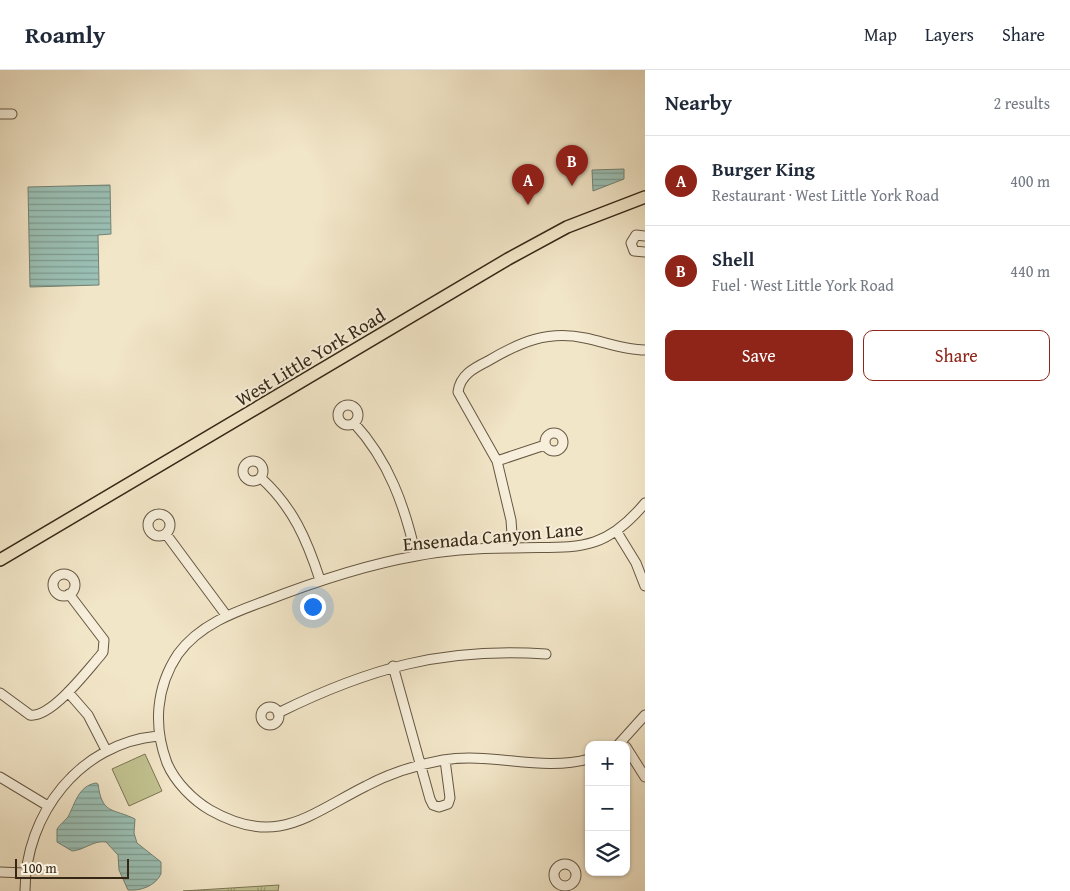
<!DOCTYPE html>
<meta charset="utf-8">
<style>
body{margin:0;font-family:"Gentium Book Plus",serif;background:#f6f6f7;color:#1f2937}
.controls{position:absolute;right:15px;bottom:15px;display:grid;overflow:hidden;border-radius:10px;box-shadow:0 1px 4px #0004}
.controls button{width:45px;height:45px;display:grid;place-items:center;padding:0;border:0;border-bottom:1px solid #e0e1e3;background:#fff;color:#1f2937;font:25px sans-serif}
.scale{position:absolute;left:15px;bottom:12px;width:114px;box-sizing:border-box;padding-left:5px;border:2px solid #362715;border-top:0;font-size:14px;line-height:18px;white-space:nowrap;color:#362715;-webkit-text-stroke:4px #f7efdb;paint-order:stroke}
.you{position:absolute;left:312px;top:536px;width:18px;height:18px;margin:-12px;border:4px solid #fff;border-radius:50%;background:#1a73e8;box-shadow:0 0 0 8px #1a73e833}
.badge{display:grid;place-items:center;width:32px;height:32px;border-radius:50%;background:#8f2418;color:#fff;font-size:16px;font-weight:700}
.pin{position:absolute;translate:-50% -41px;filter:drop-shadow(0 1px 2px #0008)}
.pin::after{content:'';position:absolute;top:26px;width:18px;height:15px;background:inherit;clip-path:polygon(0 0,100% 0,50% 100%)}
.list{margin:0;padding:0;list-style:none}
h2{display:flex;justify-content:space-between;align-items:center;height:65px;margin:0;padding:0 20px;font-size:21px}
h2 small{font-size:16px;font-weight:400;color:#747a83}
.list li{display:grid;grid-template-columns:32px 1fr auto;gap:15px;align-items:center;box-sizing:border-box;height:90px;padding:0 20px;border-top:1px solid #e0e1e3}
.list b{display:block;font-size:19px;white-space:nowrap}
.list p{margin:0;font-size:16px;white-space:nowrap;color:#747a83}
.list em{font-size:16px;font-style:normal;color:#747a83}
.actions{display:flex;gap:10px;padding:15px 20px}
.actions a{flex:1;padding:11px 0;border:1px solid #8f2418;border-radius:10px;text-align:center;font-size:18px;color:#8f2418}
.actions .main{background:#8f2418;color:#fff}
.icon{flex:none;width:28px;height:28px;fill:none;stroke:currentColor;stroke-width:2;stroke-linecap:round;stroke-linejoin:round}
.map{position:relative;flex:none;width:645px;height:821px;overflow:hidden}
header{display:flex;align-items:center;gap:30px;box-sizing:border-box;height:70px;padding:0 25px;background:#fff;border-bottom:1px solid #e0e1e3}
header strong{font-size:24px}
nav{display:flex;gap:28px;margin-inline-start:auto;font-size:18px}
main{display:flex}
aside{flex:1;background:#fff}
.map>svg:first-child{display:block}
.grass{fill:url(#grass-tufts);stroke:#7c7553}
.park{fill:#c2c391;stroke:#7c7553}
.water{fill:url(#water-rules);stroke:#738375}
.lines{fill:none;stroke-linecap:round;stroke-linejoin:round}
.minor-casing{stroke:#655742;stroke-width:11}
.major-casing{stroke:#362715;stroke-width:14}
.minor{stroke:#f7efdb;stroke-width:9}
.major{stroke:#f2e6c8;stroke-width:11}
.labels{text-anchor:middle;stroke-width:4;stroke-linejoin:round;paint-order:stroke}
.street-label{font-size:19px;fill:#362715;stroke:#f7efdb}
</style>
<header>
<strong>Roamly</strong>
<nav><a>Map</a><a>Layers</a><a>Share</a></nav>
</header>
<main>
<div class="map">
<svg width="645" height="821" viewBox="0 0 645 821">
<defs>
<pattern id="grass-tufts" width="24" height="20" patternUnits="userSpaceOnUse" patternTransform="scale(1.25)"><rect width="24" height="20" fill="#c2c391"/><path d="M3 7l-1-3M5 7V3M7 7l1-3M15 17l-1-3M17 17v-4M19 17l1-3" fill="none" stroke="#9e9e75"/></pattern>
<pattern id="water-rules" width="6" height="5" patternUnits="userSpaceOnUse" patternTransform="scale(1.25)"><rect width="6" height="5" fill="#9bc0b5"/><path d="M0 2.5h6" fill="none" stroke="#7f9c92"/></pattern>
</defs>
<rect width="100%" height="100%" fill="#f2e6c8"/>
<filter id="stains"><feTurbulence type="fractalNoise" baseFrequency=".004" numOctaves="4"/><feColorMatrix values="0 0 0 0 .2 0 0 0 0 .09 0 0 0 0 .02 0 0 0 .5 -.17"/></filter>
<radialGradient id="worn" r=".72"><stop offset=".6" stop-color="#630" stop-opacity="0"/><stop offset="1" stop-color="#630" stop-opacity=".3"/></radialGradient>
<path class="grass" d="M279 815 278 821H183Z"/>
<path class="park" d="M145 684 162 721 129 736 112 699Z"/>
<path class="water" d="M624 99V109L593 121 592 100Z
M110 115 111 164 98 165 99 215 30 217 28 117Z
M96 713 98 714C102 745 113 738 135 749L134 763 137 773 161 792V804C155 816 141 821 128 820L119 800 118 785 106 772C93 770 85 780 72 781L57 772V759C60 754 65 751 68 747 75 734 78 716 96 713Z"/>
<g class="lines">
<defs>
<path id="minor" d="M0 44H12
M645 166 636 165 631 173 634 181 645 182
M338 345a10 10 0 1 1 20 0a10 10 0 1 1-20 0Z
M354 353C389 391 405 437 416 486
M545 372a9 9 0 1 1 18 0a9 9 0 1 1-18 0Z
M243 401a10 10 0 1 1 20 0a10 10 0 1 1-20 0Z
M497 391 545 375
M261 408C293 437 307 470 320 510
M148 455a11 11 0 1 1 22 0a11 11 0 1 1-22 0Z
M617 462 636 493 645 516
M166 464 226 545
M513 478 511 450 497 391 458 322C460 305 474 298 488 291 520 272 548 260 585 268 605 272 624 280 645 280
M53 515a11 11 0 1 1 22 0a11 11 0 1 1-22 0Z
M393 596 430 729 433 735 439 737 448 734 450 728 445 690
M68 622 88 645 106 680
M0 623 30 645C51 648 86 602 100 586L103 582 104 570 69 524
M261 646a9 9 0 1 1 18 0a9 9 0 1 1-18 0Z
M278 643C369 598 444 577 546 584
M618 675 645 645
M626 677 645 707
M589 689C541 702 492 682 443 690 416 695 390 703 366 716 308 745 277 778 210 740 193 730 175 712 167 693 153 656 156 617 178 584 199 555 234 542 265 531 314 512 364 495 416 486 447 480 482 478 514 478 574 476 602 485 645 433
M0 707 48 736
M554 805a11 11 0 1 1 22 0a11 11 0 1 1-22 0Z
M0 802 25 803
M25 821C25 744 80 673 158 666"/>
<path id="major" d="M0 490 508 189 567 157 645 127"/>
</defs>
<use href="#minor" class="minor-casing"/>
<use href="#major" class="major-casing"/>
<use href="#minor" class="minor"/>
<use href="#major" class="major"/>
</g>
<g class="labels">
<g class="street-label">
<text transform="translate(310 287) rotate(-31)" y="7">West Little York Road</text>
<text transform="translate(493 466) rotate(-5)" y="7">Ensenada Canyon Lane</text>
</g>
</g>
<rect width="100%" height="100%" filter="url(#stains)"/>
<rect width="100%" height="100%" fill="url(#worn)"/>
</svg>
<div class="controls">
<button>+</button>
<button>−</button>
<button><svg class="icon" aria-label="layers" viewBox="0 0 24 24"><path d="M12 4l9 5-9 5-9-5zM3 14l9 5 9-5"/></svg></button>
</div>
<div class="scale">100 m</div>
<div class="you"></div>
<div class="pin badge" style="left:528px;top:135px">A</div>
<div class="pin badge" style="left:572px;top:116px">B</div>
</div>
<aside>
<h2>Nearby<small>2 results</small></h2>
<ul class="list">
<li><span class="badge">A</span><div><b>Burger King</b><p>Restaurant · West Little York Road</p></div><em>400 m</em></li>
<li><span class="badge">B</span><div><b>Shell</b><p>Fuel · West Little York Road</p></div><em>440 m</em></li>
</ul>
<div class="actions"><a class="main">Save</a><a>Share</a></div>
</aside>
</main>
